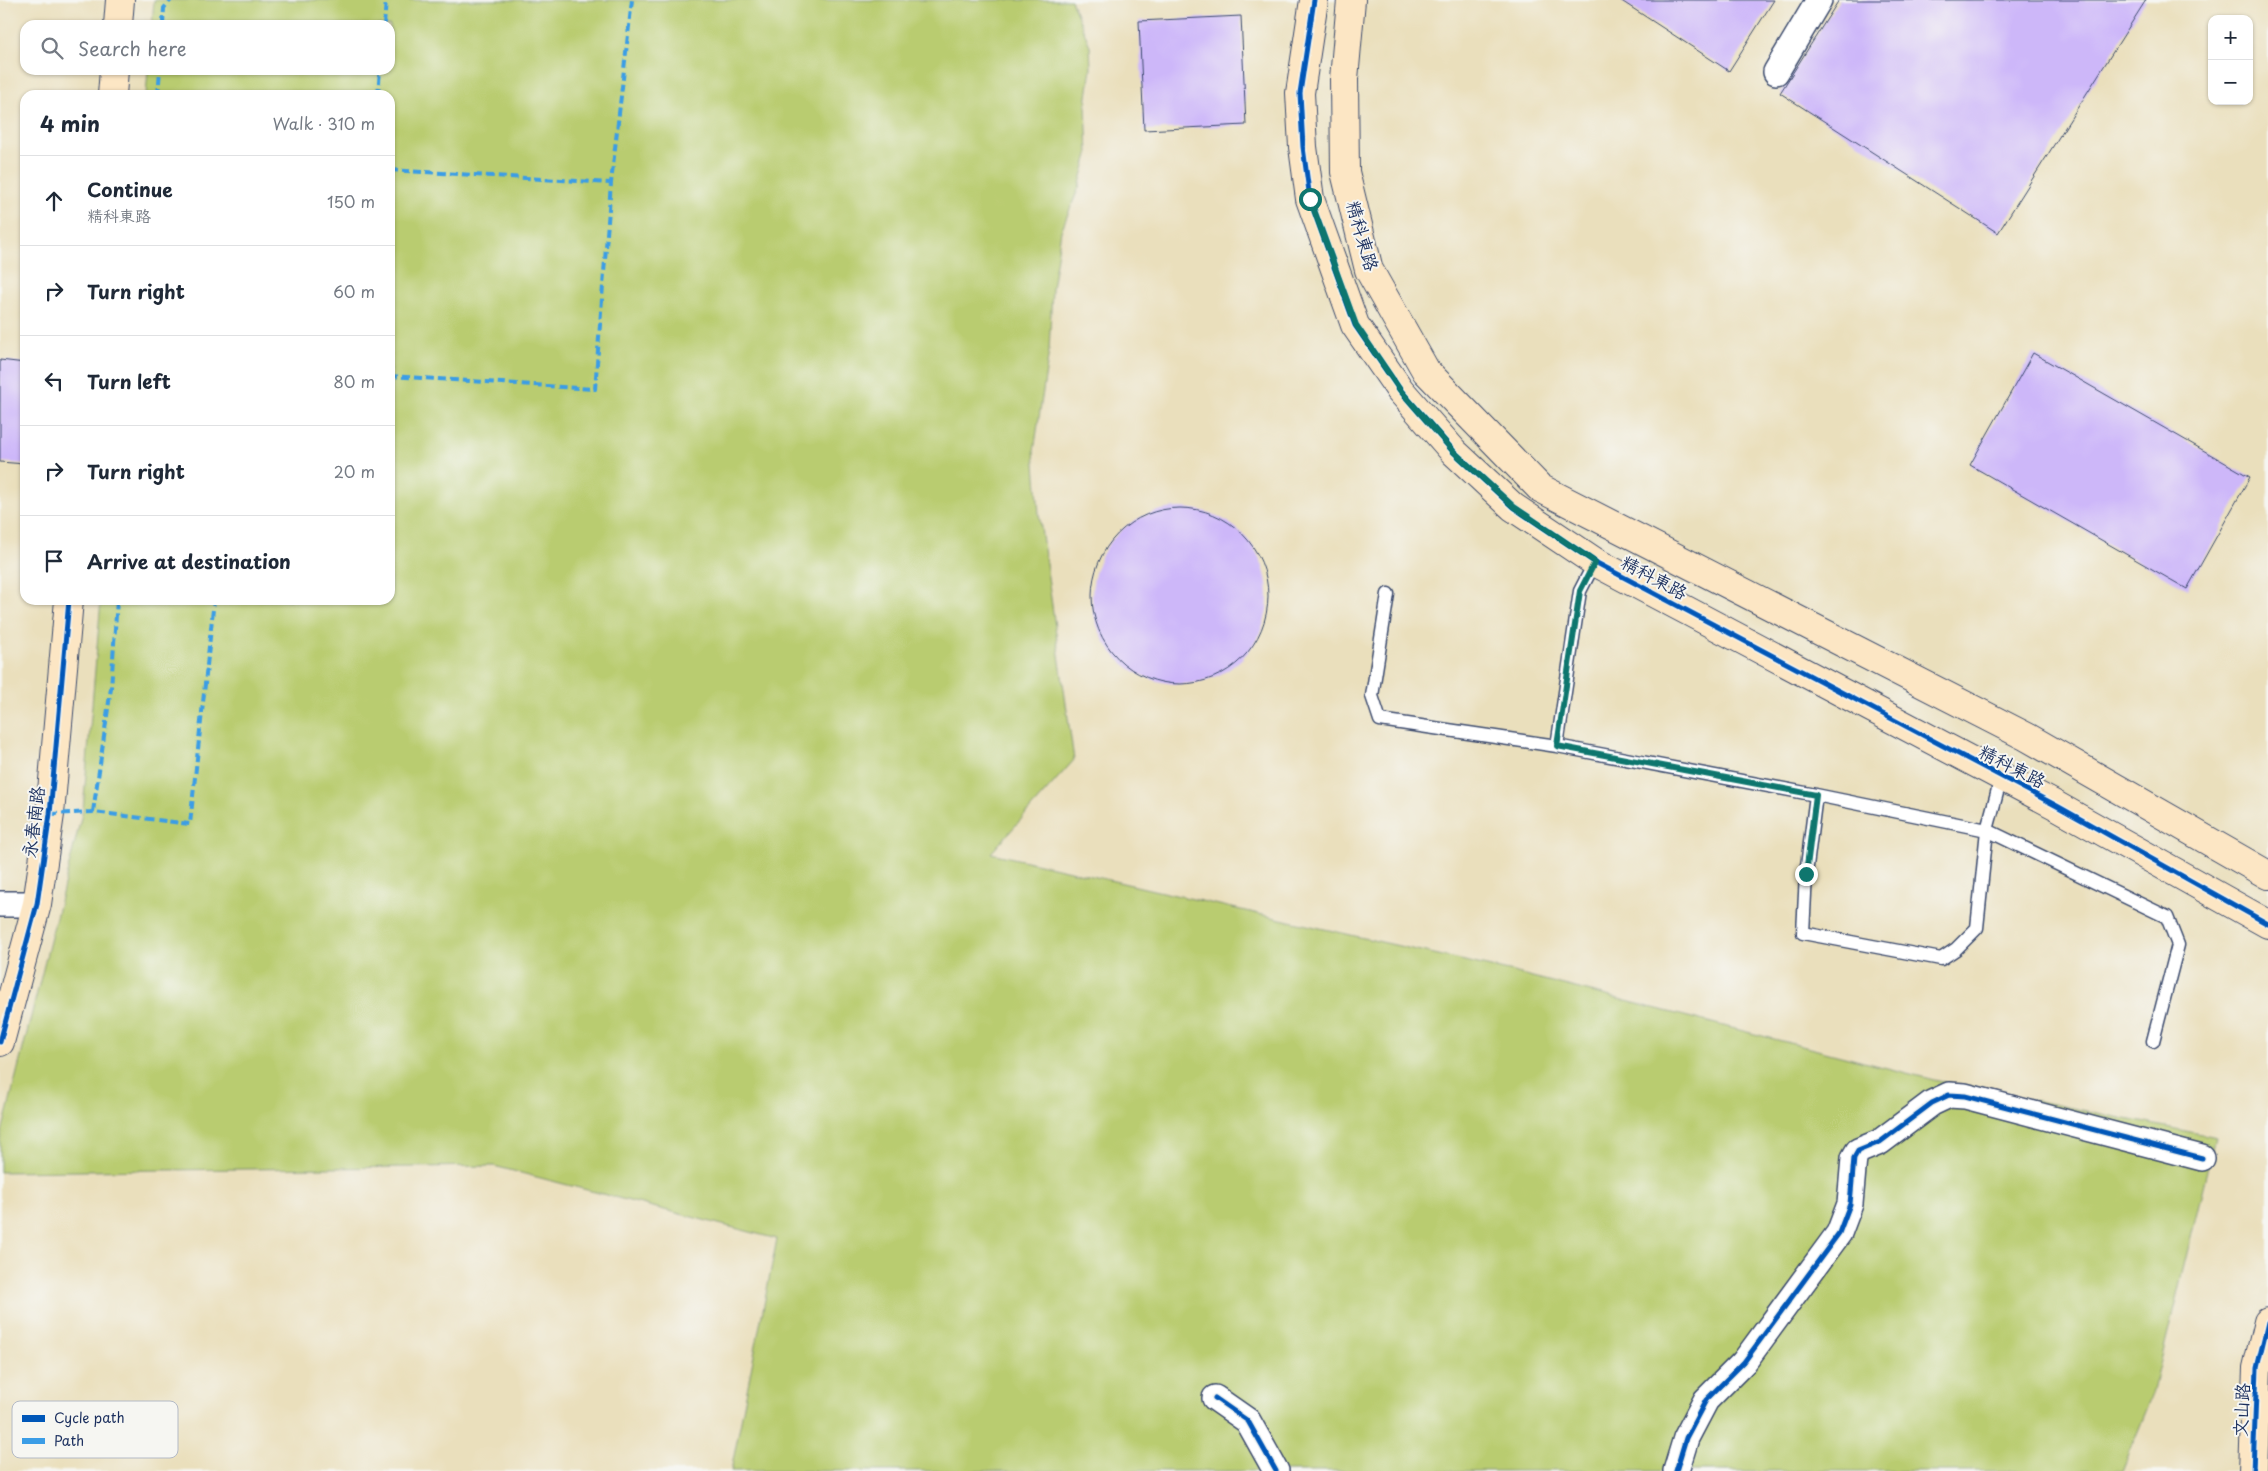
<!DOCTYPE html>
<meta charset="utf-8">
<style>
body{margin:0;font-family:"Playpen Sans","LXGW WenKai TC",sans-serif;background:#f6f6f7;color:#1f2937}
.controls{position:absolute;right:15px;top:15px;display:grid;overflow:hidden;border-radius:10px;box-shadow:0 1px 4px #0004}
.controls button{width:45px;height:45px;display:grid;place-items:center;padding:0;border:0;border-bottom:1px solid #e0e1e3;background:#fff;color:#1f2937;font:25px sans-serif}
.stop{position:absolute;width:15px;height:15px;margin:-11px;border:4px solid #0f766e;border-radius:50%;background:#fff}
.stop.end{background:#0f766e;border-color:#fff;box-shadow:0 1px 5px #0008}
.list{margin:0;padding:0;list-style:none}
h2{display:flex;justify-content:space-between;align-items:center;height:65px;margin:0;padding:0 20px;font-size:21px}
h2 small{font-size:16px;font-weight:400;color:#747a83}
.list li{display:grid;grid-template-columns:32px 1fr auto;gap:15px;align-items:center;box-sizing:border-box;height:90px;padding:0 20px;border-top:1px solid #e0e1e3}
.list b{display:block;font-size:19px;white-space:nowrap}
.list p{margin:0;font-size:16px;white-space:nowrap;color:#747a83}
.list em{font-size:16px;font-style:normal;color:#747a83}
.icon{flex:none;width:28px;height:28px;fill:none;stroke:currentColor;stroke-width:2;stroke-linecap:round;stroke-linejoin:round}
.map{position:relative;flex:none;width:2268px;height:1471px;overflow:hidden}
.search{position:absolute;background:#fff;box-shadow:0 1px 4px #0004;left:20px;top:20px;width:375px;height:55px;display:flex;align-items:center;gap:12px;box-sizing:border-box;padding:0 18px;border-radius:15px;color:#747a83;font-size:19px}
.panel{position:absolute;background:#fff;box-shadow:0 1px 4px #0004;left:20px;top:90px;width:375px;height:515px;border-radius:15px}
.map>svg:first-child{display:block}
.green{fill:#b9cc6f;stroke:#6a7e66}
.building{fill:#cdb7f9}
.lines{fill:none;stroke-linecap:round;stroke-linejoin:round}
.lane-casing{stroke:#3a496c;stroke-width:15}
.street-casing{stroke:#3a496c;stroke-width:28}
.secondary-casing{stroke:#3a496c;stroke-width:30}
.lane{stroke:#fff;stroke-width:12}
.street{stroke:#fff;stroke-width:25}
.secondary{stroke:#fce6c4;stroke-width:28}
.quiet{stroke:#3b9de6;stroke-width:4;stroke-dasharray:8 4;stroke-linecap:butt}
.cycleway-casing{stroke:#f6f6f2;stroke-width:8}
.cycleway{stroke:#0057b8;stroke-width:5}
.route{stroke:#0f766e;stroke-width:6}
.labels{text-anchor:middle;stroke-width:4;stroke-linejoin:round;paint-order:stroke}
.street-label{font-size:18px;fill:#1b2f5e;stroke:#f6f6f2}
.key{fill:#f6f6f2;stroke:#b4bac6;stroke-width:1}
.key-label{font-size:14px;fill:#1b2f5e}
</style>
<div class="map">
<svg width="2268" height="1471" viewBox="0 0 2268 1471">
<rect width="100%" height="100%" fill="#f6f6f2"/>
<filter id="ink" filterUnits="userSpaceOnUse"><feTurbulence type="fractalNoise" baseFrequency=".02" numOctaves="2"/><feDisplacementMap in="SourceGraphic" scale="10" xChannelSelector="R" yChannelSelector="G"/><feConvolveMatrix kernelMatrix="1 2 1 2 8 2 1 2 1" color-interpolation-filters="sRGB"/></filter>
<filter id="wash" filterUnits="userSpaceOnUse"><feTurbulence type="fractalNoise" baseFrequency=".0096" numOctaves="4" result="noise"/><feDisplacementMap in="SourceGraphic" scale="20" xChannelSelector="R" yChannelSelector="G"/><feGaussianBlur stdDeviation="1.12" result="paint"/><feColorMatrix in="noise" values="0 0 0 0 0 0 0 0 0 0 0 0 0 0 0 0 0 1.4 0 .05"/><feComposite in="paint" operator="in"/></filter>
<g filter="url(#wash)">
<rect width="100%" height="100%" fill="#eadfbc"/>
<path class="green" d="M154 0H1071L1090 46 1091 68 1086 104 1088 155 1079 187 1061 231 1052 289 1049 351 1034 451 1039 514 1074 760 991 853 1513 972 1934 1080 2215 1137 2153 1394 2122 1471H731L777 1239 494 1166 0 1172V1140L83 810 101 600H390V95H146L148 70H390V25H152Z"/>
<g id="blocks">
<path class="building" d="M1620 0H1774L1729 71Z
M1839 0H2146L1998 233 1780 93Z
M1241 16 1246 125 1144 130 1139 21Z
M2033 353 2250 477 2187 589 1970 465Z
M0 360 25 363V464L0 462Z
M1092 596a88 88 0 1 1 176 0a88 88 0 1 1-176 0Z"/>
</g>
</g>
<g filter="url(#ink)">
<use href="#blocks" fill-opacity="0" stroke="#3a496c" stroke-width="1"/>
<g class="lines">
<defs>
<path id="lane" d="M1388 594 1372 696 1380 720 1557 746 1816 795 1987 830 2167 917 2178 945 2153 1041
M1557 746 1580 591 1595 562
M1816 795 1806 874 1803 933 1941 959 1956 949 1977 928 1987 830 2001 778"/>
<path id="street" d="M1776 72 1819 0
M0 904H37
M1215 1398 1248 1421 1276 1471
M1676 1471 1686 1438 1706 1400 1744 1362 1839 1233 1850 1204 1854 1158 1858 1151 1880 1142 1932 1103 1949 1095 1965 1096 2202 1158"/>
<path id="secondary" d="M1314 0 1300 93 1303 147 1310 199 1355 325 1400 390 1454 452 1513 507 1595 562 2057 806 2268 924
M1351 0 1344 79 1345 172 1369 270 1426 371 1540 488 2027 737 2268 875
M118 25 120 0
M112 95 114 70
M0 1042 37 904 50 814 69 600
M2253 1471 2257 1368 2268 1322"/>
</defs>
<use href="#lane" class="lane-casing"/>
<use href="#street" class="street-casing"/>
<use href="#secondary" class="secondary-casing"/>
<use href="#lane" class="lane"/>
<use href="#street" class="street"/>
<use href="#secondary" class="secondary"/>
<path class="quiet" d="M163 25 164 8 171 0
M384 25 386 0
M158 95 160 70
M378 95 380 70
M390 170 611 183
M390 376 595 389 611 183 632 0
M93 812 111 688 117 600
M50 814 93 812 190 824 214 600"/>
<defs>
<path id="cycleway" d="M1314 0 1300 93 1303 147 1310 199 1355 325 1400 390 1454 452 1513 507 1595 562 2057 806 2268 924
M0 1042 37 904 50 814 69 600
M1215 1398 1248 1421 1276 1471
M1676 1471 1686 1438 1706 1400 1744 1362 1839 1233 1850 1204 1854 1158 1858 1151 1880 1142 1932 1103 1949 1095 1965 1096 2202 1158
M2253 1471 2257 1368 2268 1322"/>
</defs>
<use href="#cycleway" class="cycleway-casing"/>
<use href="#cycleway" class="cycleway"/>
</g>
</g>
<g class="lines" filter="url(#ink)">
<path class="route" d="M1310 199 1356 325 1400 390 1454 452 1514 507 1595 562 1580 591 1557 746 1816 795 1806 874"/>
</g>
<g class="labels">
<g class="street-label">
<text transform="translate(1362 236) rotate(74)" y="6">精科東路</text>
<text transform="translate(1654 578) rotate(28)" y="6">精科東路</text>
<text transform="translate(2012 767) rotate(27)" y="6">精科東路</text>
<text transform="translate(34 822) rotate(-83)" y="6">永春南路</text>
<text transform="translate(2242 1410) rotate(-87)" y="6">文山路</text>
</g>
</g>
<rect x="12" y="1401" width="166" height="57" rx="8" class="key"/>
<rect x="22" y="1415" width="23" height="7" fill="#0057b8"/>
<rect x="22" y="1438" width="23" height="6" fill="#3b9de6"/>
<g class="key-label">
<text x="54" y="1423">Cycle path</text>
<text x="54" y="1446">Path</text>
</g>
</svg>
<div class="controls">
<button>+</button>
<button>−</button>
</div>
<div class="stop" style="left:1310px;top:199px"></div>
<div class="stop end" style="left:1806px;top:874px"></div>
<div class="search"><svg class="icon" aria-label="search" viewBox="0 0 24 24"><circle cx="10" cy="10" r="6"/><path d="M15 15l6 6"/></svg>Search here</div>
<section class="panel">
<h2>4 min<small>Walk · 310 m</small></h2>
<ul class="list">
<li><svg class="icon" aria-label="ahead" viewBox="0 0 24 24"><path d="M12 20V5M6 11l6-6 6 6"/></svg><div><b>Continue</b><p>精科東路</p></div><em>150 m</em></li>
<li><svg class="icon" aria-label="right" viewBox="0 0 24 24"><path d="M7 20v-9h11M14 6l5 5-5 5"/></svg><div><b>Turn right</b></div><em>60 m</em></li>
<li><svg class="icon" aria-label="left" viewBox="0 0 24 24"><path d="M17 20v-9H6M10 6l-5 5 5 5"/></svg><div><b>Turn left</b></div><em>80 m</em></li>
<li><svg class="icon" aria-label="right" viewBox="0 0 24 24"><path d="M7 20v-9h11M14 6l5 5-5 5"/></svg><div><b>Turn right</b></div><em>20 m</em></li>
<li><svg class="icon" aria-label="arrive" viewBox="0 0 24 24"><path d="M6 21V4h12l-3 4 3 4H6"/></svg><div><b>Arrive at destination</b></div></li>
</ul>
</section>
</div>
